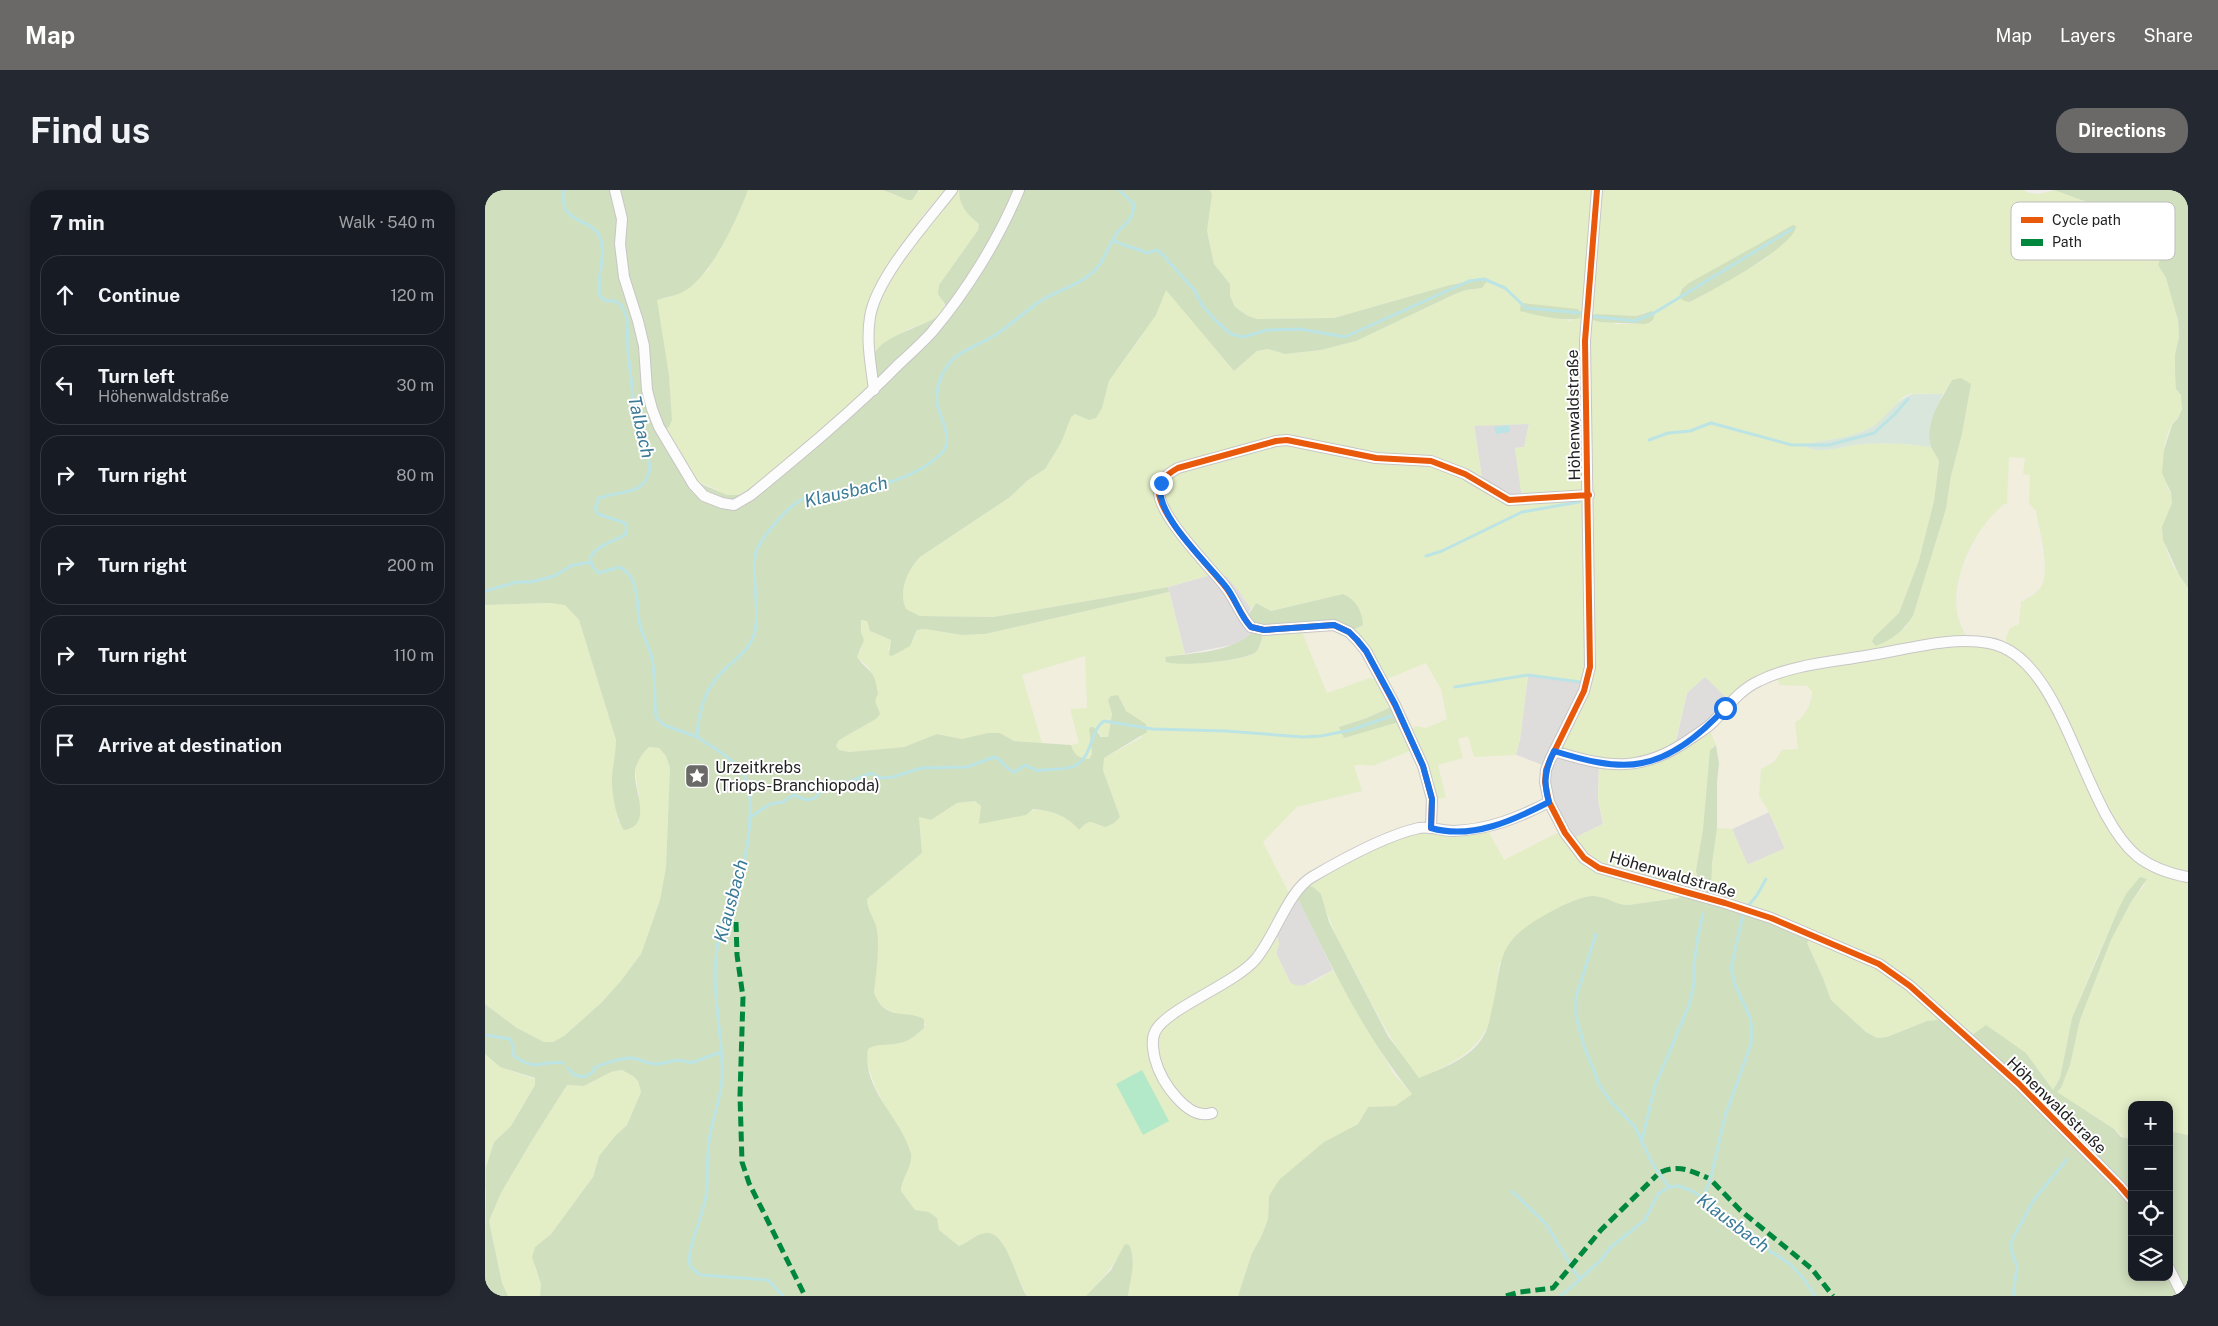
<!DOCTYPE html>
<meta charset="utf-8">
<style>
body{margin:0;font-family:"Public Sans",sans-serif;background:#242831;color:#f1f3f6}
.controls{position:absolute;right:15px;bottom:15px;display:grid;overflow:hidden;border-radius:10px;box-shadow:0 2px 12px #0003}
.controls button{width:45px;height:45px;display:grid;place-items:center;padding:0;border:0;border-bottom:1px solid #363941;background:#171b24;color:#f1f3f6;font:25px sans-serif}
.stop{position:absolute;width:15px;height:15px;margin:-11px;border:4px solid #1a73e8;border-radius:50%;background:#fff}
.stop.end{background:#1a73e8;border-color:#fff;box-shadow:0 1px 5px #0008}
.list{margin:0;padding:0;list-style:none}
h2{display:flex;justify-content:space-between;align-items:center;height:65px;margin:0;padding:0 20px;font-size:21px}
h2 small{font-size:16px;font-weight:400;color:#9ea1a6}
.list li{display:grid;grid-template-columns:32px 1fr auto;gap:15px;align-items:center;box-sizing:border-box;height:80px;margin:0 10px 10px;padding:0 10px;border:1px solid #363941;border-radius:20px}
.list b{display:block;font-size:19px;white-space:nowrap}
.list p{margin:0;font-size:16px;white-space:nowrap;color:#9ea1a6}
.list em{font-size:16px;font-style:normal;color:#9ea1a6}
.icon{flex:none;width:28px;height:28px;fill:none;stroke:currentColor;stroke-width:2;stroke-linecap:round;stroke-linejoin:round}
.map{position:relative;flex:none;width:1703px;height:1106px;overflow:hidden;border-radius:20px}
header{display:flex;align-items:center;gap:30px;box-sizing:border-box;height:70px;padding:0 25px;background:#6a6968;color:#fff}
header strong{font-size:24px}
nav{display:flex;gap:28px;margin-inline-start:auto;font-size:18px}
.intro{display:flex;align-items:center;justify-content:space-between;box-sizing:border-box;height:120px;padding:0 30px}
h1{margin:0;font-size:35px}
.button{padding:12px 22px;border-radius:20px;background:#6a6968;color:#fff;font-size:18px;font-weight:700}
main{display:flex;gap:30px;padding:0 30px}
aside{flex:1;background:#171b24;border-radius:20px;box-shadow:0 2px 12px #0003}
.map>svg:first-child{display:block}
.residential{fill:#dfdddc}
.farmland{fill:#f1eedd}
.grass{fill:#e3eec7;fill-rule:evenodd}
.forest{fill:#d0dfbe}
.wetland{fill:#d8e6db}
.pitch{fill:#b3e9c8}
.parking{fill:#e0dfde}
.water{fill:#bce4e4}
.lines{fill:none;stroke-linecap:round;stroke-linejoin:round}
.stream{stroke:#bce4e4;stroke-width:3}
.street-casing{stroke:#c7c6c5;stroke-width:12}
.street{stroke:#fdfcfc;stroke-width:10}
.quiet{stroke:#00873e;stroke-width:5;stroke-dasharray:10 5;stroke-linecap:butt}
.cycleway-casing{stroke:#fff;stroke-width:9}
.cycleway{stroke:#e8590c;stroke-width:6}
.route{stroke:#1a73e8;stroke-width:6}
.labels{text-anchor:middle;stroke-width:4;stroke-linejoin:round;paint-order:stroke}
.street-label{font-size:16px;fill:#222;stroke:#fff}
.poi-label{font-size:16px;fill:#222;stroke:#fff;text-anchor:start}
.water-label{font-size:18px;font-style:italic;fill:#3b7b98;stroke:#fff}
.key{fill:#fff;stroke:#bdbdbd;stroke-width:1}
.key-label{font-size:14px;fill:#222}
</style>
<header>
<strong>Map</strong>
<nav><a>Map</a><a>Layers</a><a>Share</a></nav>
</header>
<div class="intro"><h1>Find us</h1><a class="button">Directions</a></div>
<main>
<aside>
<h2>7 min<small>Walk · 540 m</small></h2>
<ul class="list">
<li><svg class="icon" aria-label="ahead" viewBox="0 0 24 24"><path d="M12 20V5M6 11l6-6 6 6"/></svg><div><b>Continue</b></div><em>120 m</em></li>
<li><svg class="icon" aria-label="left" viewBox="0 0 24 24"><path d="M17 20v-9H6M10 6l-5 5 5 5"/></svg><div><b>Turn left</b><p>Höhenwaldstraße</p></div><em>30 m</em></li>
<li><svg class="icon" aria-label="right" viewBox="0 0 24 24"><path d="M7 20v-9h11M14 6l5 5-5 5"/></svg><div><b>Turn right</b></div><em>80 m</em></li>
<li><svg class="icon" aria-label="right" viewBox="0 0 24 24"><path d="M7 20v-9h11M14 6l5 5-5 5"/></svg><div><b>Turn right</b></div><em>200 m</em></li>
<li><svg class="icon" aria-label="right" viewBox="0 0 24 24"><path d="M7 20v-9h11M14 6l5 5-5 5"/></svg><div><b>Turn right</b></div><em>110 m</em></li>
<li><svg class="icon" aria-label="arrive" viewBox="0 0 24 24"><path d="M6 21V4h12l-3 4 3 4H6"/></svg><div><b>Arrive at destination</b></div></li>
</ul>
</aside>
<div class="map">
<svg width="1703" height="1106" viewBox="0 0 1703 1106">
<rect width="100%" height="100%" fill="#f0edea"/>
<path class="residential" d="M1044 234 1039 257 1030 258 1038 310 998 295 989 235Z
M729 384 770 439 763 448 747 455 700 464 683 397Z
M1043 485 1103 493 1114 571 1113 609 1118 634 1085 650 1070 625 1062 577 1031 565 1035 549Z
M1220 486 1246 512 1189 560 1202 503Z
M1284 622 1300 659 1262 675 1247 639Z
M808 708 814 711 848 780 816 797 809 796 805 792 791 763 794 754 790 739Z"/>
<path class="farmland" d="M1524 267H1540L1545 284 1544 314 1551 321 1560 383 1558 393 1554 399 1536 412 1534 434 1522 459 1483 451 1472 420 1475 384 1491 347 1510 321 1519 314Z
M837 434 941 473 956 499 962 530 941 539 931 536 922 541 897 491 885 488 842 503 815 437Z
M600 466 602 518 585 520 594 553 586 555 557 553 537 485Z
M1290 484 1295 495 1322 496 1326 497 1327 501 1322 519 1316 529 1310 533 1313 559 1293 568 1276 579 1274 606 1284 622 1247 639 1232 638V592L1234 574 1231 555 1223 536 1251 506Z
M983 546 1016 565H1031L1062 577 1060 586 1078 640 1019 670 805 705 778 652 812 617 877 601 868 576 876 573 890 575 930 559 960 604 953 575 973 549Z"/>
<path class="grass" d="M263 0H398L412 6 434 2 435 0H460L438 25 388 103 386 199 261 305H242L222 295 210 292 202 273 179 240 187 230 184 185 171 110 185 107 223 80Z
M472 0H474C476 17 481 23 494 34L493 40 454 95 460 119 454 127 419 141 388 165C388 155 386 144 387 134 390 96 446 29 472 0Z
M725 0H1539L1544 3 1554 4 1569 0 1657 32 1681 55 1673 75C1684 89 1695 128 1694 147 1693 160 1689 171 1690 185 1691 198 1700 208 1696 221 1694 226 1692 229 1688 233 1683 240 1679 254 1679 262 1679 272 1679 287 1682 296 1684 302 1687 304 1687 310 1687 317 1683 322 1681 328 1672 352 1689 379 1703 398V945L1684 941V915H1647V949H1641L1629 939 1571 903 1576 898 1585 875 1595 830 1626 750 1646 712 1661 693 1641 704 1612 767 1587 828 1575 888 1568 900 1541 863 1482 849 1460 829 1442 831 1402 847 1392 848 1381 842 1346 810 1338 788 1322 753 1326 747 1226 709 1227 674 1232 638 1247 639 1263 675 1300 658 1284 622 1274 606 1276 579 1289 572 1297 560 1313 559 1310 533C1320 527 1327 512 1327 501L1322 496 1295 495 1290 484 1246 512 1220 487 1202 503 1189 559 1223 536 1231 555 1227 557 1224 571 1218 639 1211 680 1214 705 1203 702 1193 708 1143 715C1130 715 1119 705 1106 706 1067 711 1040 749 1014 774 1008 846 999 860 933 889 909 856 890 821 872 785 858 758 843 733 836 704L817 694 933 638 1001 637 1019 670 1078 640 1085 650 1118 634 1113 609 1114 572 1069 561 1102 493 1043 485 1035 549 1031 565 989 567 983 546 973 549 978 568 953 575 961 608 947 609 930 559 890 575C882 577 876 573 869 576L877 601 812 617 778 652 805 705 790 739 794 754 791 763 805 792C817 803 837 786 848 780L909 884 927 904 910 916 883 917 873 934 839 952 784 1006 783 1029 777 1045 767 1063 753 1106H643L648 1068 644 1055C629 1072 618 1090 601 1106H542L515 1050 503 1043 474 1056 454 1040C452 1024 443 1023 430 1020L416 1001 418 991 426 968 390 896 381 871 383 859C391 853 405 856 415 853 424 851 432 844 439 838L440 834 434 827C415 825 396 823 389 803 390 782 395 759 392 739 390 729 382 720 382 709L437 663 434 627 446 630 472 613 491 611 496 616 495 634C532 623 564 606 594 640L601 632 606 631 615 636 635 627 618 580 619 568 657 547 653 530 641 521 633 505 623 510 627 524 623 547 619 549 610 537 604 540 607 564 604 569C594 568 589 565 586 555L594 553 585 519 602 518 600 466 537 485 557 553 529 551 515 543 477 549 452 544 419 557 364 562 354 560 351 556 354 550 391 529 394 521 390 514 385 479 372 467 377 457 376 430 382 431 385 441 406 450 403 461 429 449 432 440 440 439 477 445 500 444 684 402 700 464 681 467 683 473C700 473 765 474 774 459 777 454 777 446 779 440L815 437 842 503 885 488 896 491 864 442 878 435 858 404 786 421 771 413 766 419 754 401 729 384 683 397 509 427 435 426 421 419C413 401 422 381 435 367L525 307 543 290 560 279 576 253 585 227 590 224 604 229 617 218 624 191 656 147 681 99 749 181 772 161 783 159 800 164 836 160 871 151 970 104 981 100 997 98 991 90 965 95 849 128 772 129 763 126 750 117 745 106V94L729 74 722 41 727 5ZM1566 26 1609 41 1595 53 1562 37 1560 33 1562 28ZM1285 66 1205 112 1204 93ZM1072 118 1093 119 1086 131 1075 128ZM1161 122 1169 128 1167 132 1151 134H1129L1135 125 1151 126ZM1467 190 1486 194 1477 244 1466 286 1461 319 1428 426 1420 438 1389 447 1414 423 1434 370 1449 311 1454 271 1446 257C1424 254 1401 252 1379 254 1361 255 1338 265 1321 257V254C1349 249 1380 247 1401 227 1408 221 1412 211 1420 206 1427 202 1449 205 1458 204ZM1044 234 1039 257 1030 258 1037 310 998 295 989 236ZM1524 267 1540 268 1538 284 1545 285 1544 314 1551 321C1554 339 1565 378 1557 395 1553 403 1543 408 1536 412L1534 434 1525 438 1521 448 1522 458 1483 451C1479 442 1474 432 1472 422 1467 384 1491 337 1519 314H1522ZM941 473 956 499 962 529 941 538 931 536 922 541 917 531 855 537 882 528 910 515 897 491Z
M64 413 80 415 94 430 131 550V566L127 587 133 633 154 605C150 586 147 571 164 557L174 558 181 566 185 578 181 677 175 710 156 764 135 792 116 813 79 846 68 852H59L32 838 0 814V415Z
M0 864 15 877 50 889V895L26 936 9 952 1 977 2 996 0 1000Z
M138 880 148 886 153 891 156 902 142 935 131 945 114 966 108 987 66 1044 50 1057V1078L56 1094 55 1106H23L17 1093 4 1031 16 1003 46 952 82 895 99 896 126 882Z"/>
<path class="forest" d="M0 0H263C252 29 227 84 201 100 192 106 181 107 172 110L184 185 187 230 184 237 172 243 191 273 212 292 242 305H261L386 207C387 197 385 174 389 165 398 141 459 134 460 117 461 113 455 108 453 104L454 95 493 40 494 34C481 23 475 17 474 0H725L727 5 722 41 729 74 745 94V106L750 117 763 126 772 129 849 128 965 95 991 90 1002 91 997 98 981 100 970 104 871 151 836 160 800 164 783 159 772 161 749 181 681 100 671 125 624 191 617 218 611 228 604 230 590 224 586 227 576 253 560 279 543 290 525 307 435 367C422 381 413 401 421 419L435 426 509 427 683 397 684 402 500 444 477 445 440 439 432 440 425 456 407 466 404 465 406 450 385 441 382 431 376 430V442L379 450 372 467C385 485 389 477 393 504 387 513 393 515 395 524L391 529 354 550 351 556 354 560 364 562 419 557 452 544 477 549 503 543H515L529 551 586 555C589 565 594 568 604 569L607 564 604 539 606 537H609L616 547H623L627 524 623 510 626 506 633 505 641 521 661 534 662 542 619 568 618 580 635 627 629 633 621 637C606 634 607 626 594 640 581 625 568 621 548 619L541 625 494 634 496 616 490 611 472 613 446 630 434 627 437 663 382 709C382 720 390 729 392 739 395 760 391 782 389 803 400 832 421 819 439 829V838C432 844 425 851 415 853 405 856 391 853 383 859 376 899 417 928 426 964 428 976 416 989 416 1001L430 1020 444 1022 452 1028 454 1040 474 1056C483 1053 492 1043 502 1043 522 1042 532 1093 542 1106H55L56 1094 47 1067 50 1057 66 1044 108 987 114 966 131 945 142 935 156 902 153 891 148 886 137 880 126 882 99 896 82 895 46 952 16 1003 4 1031 17 1093 23 1106H3L0 1101 1 977 9 952 26 936 50 895V888L15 877 0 864V814L32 838 59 852H68L79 846 116 813 135 792 156 764 175 710 181 677 185 578 181 566 174 558 164 557C156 564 150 574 150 585 149 599 168 636 139 640 131 630 126 599 127 586 128 574 131 563 131 550L94 430 80 415 64 413 0 415Z
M398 0H434L427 10H423Z
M1569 0H1703V398L1694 385 1678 350 1677 337 1687 313 1686 303 1677 283 1679 260 1687 235 1693 228 1697 219 1696 205 1691 199 1690 183V165L1694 147 1693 130 1681 88 1673 75 1680 55 1657 32Z
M1308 35 1311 36C1311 56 1224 102 1205 112L1199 111 1194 107 1197 99 1204 93Z
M1036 113 1093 119 1096 123 1095 128C1080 132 1050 125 1035 121Z
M1167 121 1169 123C1170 130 1167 132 1160 134L1115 132 1108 130 1107 126 1110 124 1151 126Z
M1476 188 1486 194 1477 244 1466 286 1461 319 1428 426C1418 441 1408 449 1391 456L1387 452 1389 447 1414 423 1434 370 1449 311 1454 271 1446 257 1443 246 1448 223 1467 190Z
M858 404C871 410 877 420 878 435L864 442 856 437 779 440C777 447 776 457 771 462 760 471 694 477 681 472L680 467C707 463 753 462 770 439L760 430 771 413 786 421Z
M910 515 917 531 859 548 854 537 882 528Z
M1231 555 1234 574 1232 592V638L1227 674 1226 709 1326 747 1322 753 1338 788 1346 810 1381 842 1392 848 1402 847 1442 831 1460 829 1482 849 1501 835 1541 863 1568 900 1575 888 1587 828 1633 720 1641 704 1655 687 1662 689 1646 712 1626 750 1595 830 1585 875 1576 898 1572 902 1629 939 1636 947 1647 949V1087H1684V941L1703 945V1106H753L767 1063 777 1045 783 1029 784 1006 794 990 839 952 873 934 883 917 910 916 927 904C880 846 847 778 814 711L808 708 817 694 828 697 836 704 844 732 890 821 903 846 934 888C953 880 979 871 993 854 1001 845 1004 834 1006 823 1019 772 1007 754 1060 725 1074 717 1091 708 1106 706 1120 705 1130 715 1143 715L1193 708 1203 702 1214 705 1211 680 1218 639 1225 560Z
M640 1054 644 1055C652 1069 645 1091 643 1106H601L626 1080Z"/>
<path class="wetland" d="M1431 204H1458C1449 222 1441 238 1446 257 1424 254 1401 252 1379 254 1361 255 1338 265 1321 257V254C1343 250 1365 248 1385 238 1402 229 1413 205 1431 204Z"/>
<path class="pitch" d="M657 880 684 931 658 945 631 894Z"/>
<path class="parking" d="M729 384 741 386 754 401 766 419 760 430Z"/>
<path class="water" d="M1024 235 1025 242 1011 244 1009 237Z"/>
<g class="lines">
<path class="stream" d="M80 0 78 2C78 7 78 14 80 18 86 32 109 32 115 47 122 66 111 87 115 106L121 111H130L137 116 142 128 143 162 149 215 165 276C163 306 136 300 114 308L110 318 113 324 140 333 142 338 140 345C126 352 89 363 114 383L134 377C156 386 151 417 155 436 158 447 165 457 167 469 171 488 169 508 171 527L179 535 212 547
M628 50C639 57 651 57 662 63L672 60 678 65 710 101 717 115 730 130 746 144 758 147 782 140 815 139 860 147 984 91 999 89 1020 98 1041 118 1096 123
M1105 126 1150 131 1169 123 1307 39
M1164 250 1183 243 1205 241 1226 233 1307 255H1344L1389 243 1409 225 1423 209
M941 366 957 361 1037 322 1094 312
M0 401 32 392H46L69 386 88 375 107 372
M970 497 1043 485 1095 492
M264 628 285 614 298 612 308 605 322 610 330 608 339 598 350 592H364L386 583 395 588 408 587 436 578 482 577 509 567C519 571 521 580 530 582L540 575 553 581C564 578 578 581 589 576 608 568 604 541 619 531L668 539 741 541 818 547 836 546 866 540 906 526
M1263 716 1272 705 1281 689
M1111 744 1091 807V826L1099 856 1115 896 1126 912 1150 937 1167 973 1184 997
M0 845 25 849 28 856V865C52 883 55 870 78 873
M83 878 89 885 99 887 108 882 109 878C117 874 139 867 147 868 155 869 163 874 171 874 186 873 191 867 206 873L236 862
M1157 950 1170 896 1204 815 1209 794V774L1213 746 1218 724
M1027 1001 1061 1034 1095 1090
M1218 1008 1226 987 1240 926 1266 854 1267 839 1265 827 1250 795 1246 778 1258 725
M298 1106 283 1090 216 1085C212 1082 207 1080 205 1075 200 1060 222 1019 222 998 222 981 222 962 225 945 228 927 236 908 237 889 239 844 224 800 233 753 236 739 244 725 249 711 259 681 269 630 264 599 259 573 232 560 212 547 213 526 217 506 231 489 242 474 262 465 269 445 277 420 263 375 273 357 280 344 302 318 314 311 331 301 353 303 371 300 401 295 434 285 456 264 470 251 455 228 452 213 450 198 457 181 467 170 477 160 495 154 507 147 523 137 536 125 551 114 570 100 594 97 611 79 620 69 623 57 630 46 638 32 648 34 649 14L634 0
M1076 1106 1115 1071 1126 1057 1160 1030 1173 1004 1184 997 1194 996 1207 1001 1218 1008 1270 1051 1305 1074 1318 1088 1330 1106
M1528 1106 1532 1076 1526 1060V1052L1548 1011 1582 969"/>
<defs>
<path id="street" d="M130 0 137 29 135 54 139 87 153 131 159 156 162 200 167 219 174 237 208 294 219 306 237 313 249 315 266 305C317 263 368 221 414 174 425 164 437 153 447 142 481 102 514 49 534 0
M1112 0 1100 151 1105 477 1099 501 1065 570 1061 580 1060 592 1064 612 1080 643 1099 668 1114 678 1240 713 1286 728 1394 774 1425 796 1534 894 1635 996 1647 1010
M389 200C386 176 381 151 385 127 391 88 442 32 467 0
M1069 561C1123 578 1157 583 1205 549 1212 544 1221 539 1227 533 1242 518 1254 500 1274 491 1308 474 1349 472 1386 465 1424 459 1466 446 1504 453 1580 467 1595 618 1652 666 1666 677 1686 684 1703 687
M946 638 947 609 938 576 910 515 881 461 872 450 864 442 849 435 779 440 766 437C755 425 750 408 739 395 724 376 673 325 674 301 675 289 684 283 693 278L791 251 802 250 891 268 946 271 980 284 1024 310 1104 305
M727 923C713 928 701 918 692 908 681 896 674 884 670 869 668 860 666 850 670 842 679 820 749 794 770 770 790 747 803 701 827 687 856 670 902 645 934 638 945 636 956 641 968 641 1003 640 1033 628 1064 612
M1684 1078 1698 1106"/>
</defs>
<use href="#street" class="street-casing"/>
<use href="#street" class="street"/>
<path class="quiet" d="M251 732 252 765 258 807 255 906 257 972 264 993 320 1106
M1176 982C1194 974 1206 981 1223 988
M1228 992 1255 1020 1327 1079 1348 1106
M1021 1106 1035 1102 1068 1098 1116 1040 1172 985"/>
<defs>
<path id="cycleway" d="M1112 0 1100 151 1105 477 1099 501 1065 570 1061 580 1060 592 1064 612 1080 643 1099 668 1114 678 1240 713 1286 728 1394 774 1425 796 1534 894 1635 996 1647 1010
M946 638 947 609 938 576 910 515 881 461 872 450 864 442 849 435 779 440 766 437C755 425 750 408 739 395 724 376 673 325 674 301 675 289 684 283 693 278L791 251 802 250 891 268 946 271 980 284 1024 310 1104 305"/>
</defs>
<use href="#cycleway" class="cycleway-casing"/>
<use href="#cycleway" class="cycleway"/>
</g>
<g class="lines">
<path class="route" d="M676 293C668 325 724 374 742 398 751 410 755 426 766 437L779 440 849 435 864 442 872 450 881 461 910 514 938 576 947 609 946 638C987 650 1029 630 1064 612 1058 593 1060 579 1069 561 1095 569 1130 579 1157 573 1189 567 1219 541 1240 518"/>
</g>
<defs>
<symbol id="sight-square" viewBox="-11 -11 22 22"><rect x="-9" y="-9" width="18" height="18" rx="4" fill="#6a6968" stroke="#fff"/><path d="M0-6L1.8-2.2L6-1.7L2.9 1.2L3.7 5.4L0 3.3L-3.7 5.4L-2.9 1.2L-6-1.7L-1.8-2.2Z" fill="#fff"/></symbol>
</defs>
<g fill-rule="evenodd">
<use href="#sight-square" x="198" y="572" width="28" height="28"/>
</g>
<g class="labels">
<g class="street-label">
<text transform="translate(1088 225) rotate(-91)" y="6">Höhenwaldstraße</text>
<text transform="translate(1188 684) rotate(16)" y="6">Höhenwaldstraße</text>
<text transform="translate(1572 915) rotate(44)" y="6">Höhenwaldstraße</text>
</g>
<g class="poi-label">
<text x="230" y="583">Urzeitkrebs<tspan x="230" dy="18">(Triops-Branchiopoda)</tspan></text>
</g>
<g class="water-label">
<text transform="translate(156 237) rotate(77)" y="6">Talbach</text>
<text transform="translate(361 302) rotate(-13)" y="6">Klausbach</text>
<text transform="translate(246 711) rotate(-75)" y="6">Klausbach</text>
<text transform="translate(1248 1033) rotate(37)" y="6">Klausbach</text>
</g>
</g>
<rect x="1526" y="12" width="164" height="58" rx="8" class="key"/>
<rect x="1536" y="27" width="22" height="6" fill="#e8590c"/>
<rect x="1536" y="49" width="22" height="7" fill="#00873e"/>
<g class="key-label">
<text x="1567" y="35">Cycle path</text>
<text x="1567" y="57">Path</text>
</g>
</svg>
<div class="controls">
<button>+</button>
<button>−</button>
<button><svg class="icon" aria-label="locate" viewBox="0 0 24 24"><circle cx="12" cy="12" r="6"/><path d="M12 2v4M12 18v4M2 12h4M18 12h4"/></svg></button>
<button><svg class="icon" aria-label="layers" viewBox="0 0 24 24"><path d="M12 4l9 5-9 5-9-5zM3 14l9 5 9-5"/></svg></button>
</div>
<div class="stop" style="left:1240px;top:518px"></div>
<div class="stop end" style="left:676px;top:293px"></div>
</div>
</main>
